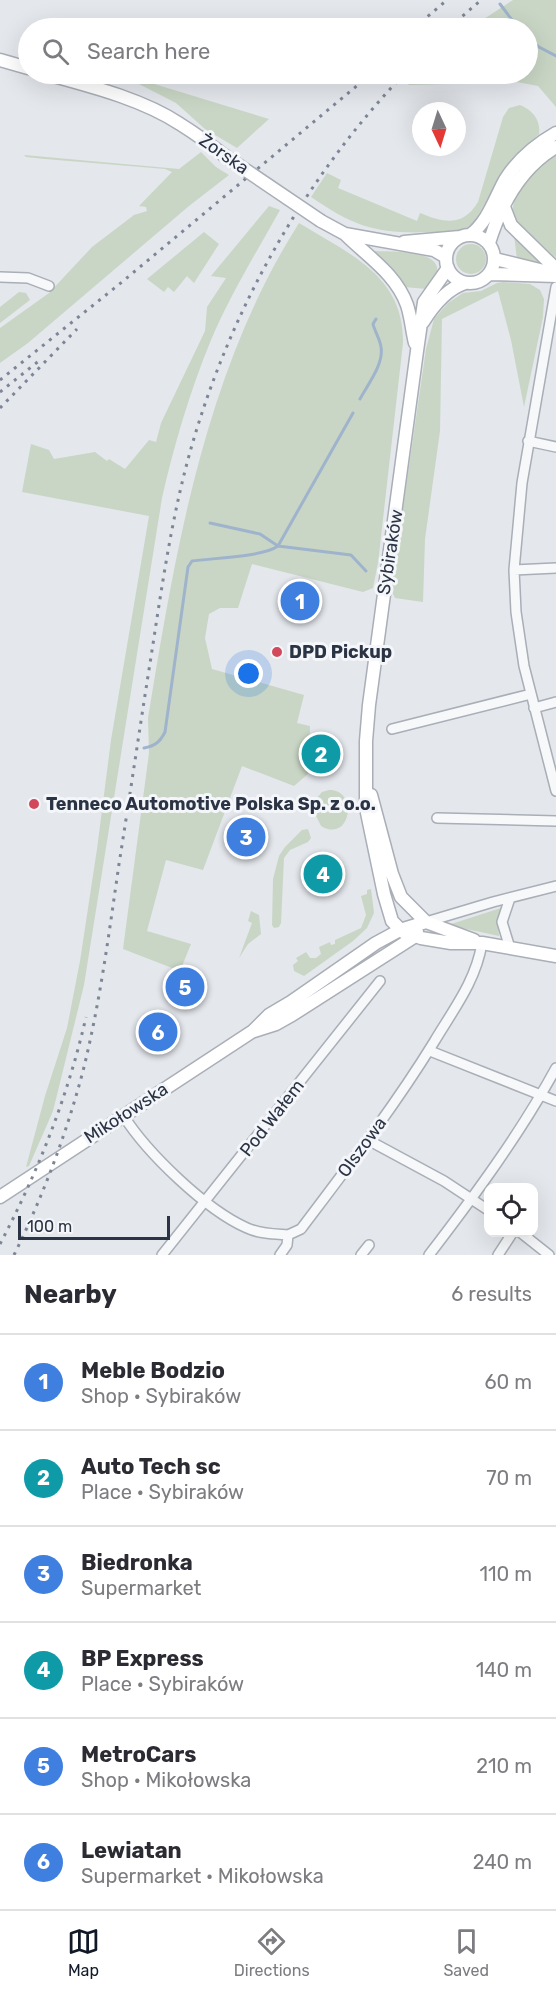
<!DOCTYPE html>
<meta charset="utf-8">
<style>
body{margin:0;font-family:Rubik,sans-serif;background:#f7f7f7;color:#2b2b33}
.controls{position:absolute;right:18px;bottom:18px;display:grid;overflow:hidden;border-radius:12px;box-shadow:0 6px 24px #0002}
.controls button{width:54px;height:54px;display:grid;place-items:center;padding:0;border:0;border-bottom:2px solid #e1e1e2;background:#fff;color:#2b2b33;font:30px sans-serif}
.compass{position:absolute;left:412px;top:102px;width:54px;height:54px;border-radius:50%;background:#fff;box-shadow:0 6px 24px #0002;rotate:176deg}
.scale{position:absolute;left:18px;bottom:15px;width:152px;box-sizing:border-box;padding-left:6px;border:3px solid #2b3445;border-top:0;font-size:16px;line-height:21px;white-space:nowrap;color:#2b3445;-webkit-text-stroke:4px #f4f6f9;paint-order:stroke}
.you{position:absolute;left:249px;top:674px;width:21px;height:21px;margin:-15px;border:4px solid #fff;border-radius:50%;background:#1a73e8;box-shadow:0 0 0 9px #1a73e833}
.badge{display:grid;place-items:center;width:39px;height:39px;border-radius:50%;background:#111827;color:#fff;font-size:20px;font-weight:700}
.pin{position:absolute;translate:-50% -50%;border:3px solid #fff;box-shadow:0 2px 6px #0006}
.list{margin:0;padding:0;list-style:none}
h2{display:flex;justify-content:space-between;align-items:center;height:78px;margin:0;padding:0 24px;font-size:26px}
h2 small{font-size:20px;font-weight:400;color:#7c7c81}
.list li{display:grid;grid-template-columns:39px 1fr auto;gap:18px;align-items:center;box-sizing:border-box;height:96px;padding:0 24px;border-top:2px solid #e1e1e2}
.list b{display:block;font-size:22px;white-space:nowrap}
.list p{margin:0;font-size:20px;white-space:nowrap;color:#7c7c81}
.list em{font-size:20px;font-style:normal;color:#7c7c81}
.icon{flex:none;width:33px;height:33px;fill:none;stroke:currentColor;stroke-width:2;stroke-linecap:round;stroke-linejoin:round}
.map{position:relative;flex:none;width:556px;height:1255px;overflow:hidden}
.search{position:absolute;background:#fff;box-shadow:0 6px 24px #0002;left:18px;right:18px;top:18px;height:66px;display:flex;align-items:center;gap:15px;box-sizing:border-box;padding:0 21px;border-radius:33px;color:#7c7c81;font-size:22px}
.sheet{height:654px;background:#fff}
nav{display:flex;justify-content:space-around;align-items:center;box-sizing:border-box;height:84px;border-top:2px solid #e1e1e2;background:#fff;font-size:16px;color:#7c7c81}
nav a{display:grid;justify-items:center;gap:3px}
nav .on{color:#111827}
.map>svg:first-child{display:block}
.green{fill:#c9d6c5}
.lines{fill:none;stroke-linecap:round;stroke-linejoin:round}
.stream{stroke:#9fb4cc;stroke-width:3}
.street-casing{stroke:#a9aeb7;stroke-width:12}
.secondary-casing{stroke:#a9aeb7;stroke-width:15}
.street{stroke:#f7f8fa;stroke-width:9}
.secondary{stroke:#fff;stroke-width:12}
.rail{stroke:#7d8696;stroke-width:3;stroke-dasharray:3 6;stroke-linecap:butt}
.secondary-bridge-casing{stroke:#a9aeb7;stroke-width:15;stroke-linecap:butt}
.secondary-bridge{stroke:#fff;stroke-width:12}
.poi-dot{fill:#d1495b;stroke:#f4f6f9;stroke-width:2}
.labels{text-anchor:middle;stroke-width:6;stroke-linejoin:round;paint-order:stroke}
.street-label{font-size:18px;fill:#2b3445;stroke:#f4f6f9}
.poi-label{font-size:18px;font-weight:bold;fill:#2b3445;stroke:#f4f6f9;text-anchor:start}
</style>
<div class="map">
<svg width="556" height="1255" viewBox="0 0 556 1255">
<rect width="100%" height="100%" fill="#e4e7ec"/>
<path class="green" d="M513 0H556V107L538 86 517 82 408 85 421 74H528V28H470Z
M139 78 151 83 269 119 237 148 205 129 176 103 137 83Z
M520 105C533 110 541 121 539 134L518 153 505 169 474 222C464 233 448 232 435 232 378 234 358 229 311 197L327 173 341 180 338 188 417 221 420 213C444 223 463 227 478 202L503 117 509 108Z
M201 152 216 167 229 175 189 206 28 343 0 363V328L49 293 92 247 134 215 147 211 146 207 139 206 172 172 165 169 45 159 26 157 24 155 179 169Z
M556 153V258L517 222C500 200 540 165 556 153Z
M269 206 280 210C256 253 230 295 211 340 190 391 174 445 162 498L84 985 53 1111 29 1166 26 1167 45 1096 67 1028 80 961 97 849 111 740 149 516 22 492 31 444 49 450 54 459 95 452 107 461 109 459 125 469 149 440 156 442 161 423 205 331 207 307 226 278 211 276Z
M299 223C349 254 404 275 403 343L378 563 373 588 363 592 252 564 238 608H220L209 614 205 638 212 669 304 695 297 723 310 726 309 773 294 786 242 766 203 870 166 860 147 931 191 944 180 971 123 949 149 753 148 718C176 548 205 371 299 223Z
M204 232 219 244 194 283 187 276 174 292 168 287 164 292 147 279Z
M514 235 541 263 517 259Z
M456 259a15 15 0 1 1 30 0a15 15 0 1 1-30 0Z
M375 251C390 252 442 249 437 273 435 278 430 285 427 289L404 287 373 253Z
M503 282 530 284 540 290 544 299 543 317 524 407 511 340 498 291 442 319 440 431 425 539 423 602 395 598 391 590 426 349 434 319 448 303 463 293 481 291 497 283Z
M19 292 26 293 30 300 0 323V307Z
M329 790C359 789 351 844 321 826L316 816V799L322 792Z
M308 829 311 838 308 842 290 850 284 858 281 923 279 927 274 928 272 925 273 879 279 856 285 847 302 830Z
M371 889 374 913 367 928 353 941 304 976 294 971 293 965 298 961 296 958 306 952 310 958H316L321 954 319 947 330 942 331 945 335 944V940L361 928 366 915 361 896 367 894V890Z
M501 908 498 927 499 936 448 925Z
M251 911 259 915 261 934 248 944 239 958 252 923 248 921Z"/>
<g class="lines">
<path class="stream" d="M500 4 518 28
M528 37 539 47 556 56
M360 399C368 384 384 364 381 347 380 339 375 332 373 324L376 319
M210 523 260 534 278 546 351 555 366 571
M144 748C155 746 160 742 165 732L188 567 192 561C213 558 263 557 278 546L353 413"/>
<defs>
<path id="street" d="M0 277 28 278 49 286
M556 287 522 483 514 570 516 612 524 666 556 791
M528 441 556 447
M514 570 556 568
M534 708 556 702
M392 729 531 694
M437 818 556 821
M426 922 493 902 556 886
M510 948 502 922 510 898
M430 1051 556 1101
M123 1115C147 1153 206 1210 247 1228 260 1234 275 1234 288 1235
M368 1140 444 1181 488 1210
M520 1232 549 1255
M162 1255 380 981
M280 1255 287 1245 288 1235 301 1229C347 1168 394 1107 434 1042 453 1010 476 981 482 943
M361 1255 369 1245
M429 1255C475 1195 520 1134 556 1068
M498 1255 513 1232"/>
<path id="secondary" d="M0 60 28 68
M46 74C90 86 142 99 180 124 196 134 211 145 225 156
M504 207 511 225 556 269
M321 221 345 234 434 250 446 257
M345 234C368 257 396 274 407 305 411 317 412 331 415 343
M446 259a24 24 0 1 1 48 0a24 24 0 1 1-48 0Z
M470 235C487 223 495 198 505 180 518 159 535 145 556 133
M404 242 460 237
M489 243C501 204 520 168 556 147
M495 259 552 273
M448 268 424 302 417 351 369 705 366 741V808L384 894 392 921 403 932 421 938 451 943H482L556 956
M490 274 556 276
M423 322C433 306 446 289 465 283
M371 795 392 874 401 897 426 922 474 940
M254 1031 276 1024 292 1015 414 937 417 932
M0 1197 253 1031 269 1015 291 1002 376 943 400 930 426 922"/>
</defs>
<use href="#street" class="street-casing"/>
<use href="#secondary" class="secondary-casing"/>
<use href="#street" class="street"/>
<use href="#secondary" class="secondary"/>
<path class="rail" d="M414 28 447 0
M449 28 481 0
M0 380 122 282 371 74
M0 392 40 360
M0 408 77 329
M0 1244C38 1172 68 1096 86 1017
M14 1255C43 1196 66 1135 83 1071 100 1003 109 933 119 864 130 795 140 726 151 657 162 586 172 514 192 445 232 307 305 178 404 74"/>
<defs>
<path id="secondary-bridge" d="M225 156 321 221"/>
</defs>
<use href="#secondary-bridge" class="secondary-bridge-casing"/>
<use href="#secondary-bridge" class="secondary-bridge"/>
</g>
<g class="poi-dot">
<circle cx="277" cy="652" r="6"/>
<circle cx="34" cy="804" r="6"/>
</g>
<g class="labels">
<g class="street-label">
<text transform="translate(224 154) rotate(35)" y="6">Żorska</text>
<text transform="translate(390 552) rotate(-81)" y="6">Sybiraków</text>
<text transform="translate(126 1113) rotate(-33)" y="6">Mikołowska</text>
<text transform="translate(272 1118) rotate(-52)" y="6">Pod Wałem</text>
<text transform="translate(362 1147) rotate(-54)" y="6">Olszowa</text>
</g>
<g class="poi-label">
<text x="289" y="658">DPD Pickup</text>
<text x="46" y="810">Tenneco Automotive Polska Sp. z o.o.</text>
</g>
</g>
</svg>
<div class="controls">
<button><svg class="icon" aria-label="locate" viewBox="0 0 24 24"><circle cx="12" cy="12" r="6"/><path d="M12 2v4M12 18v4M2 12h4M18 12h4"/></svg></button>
</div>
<svg class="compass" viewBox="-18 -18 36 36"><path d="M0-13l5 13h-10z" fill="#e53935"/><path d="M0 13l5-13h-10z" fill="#7c7c81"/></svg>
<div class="scale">100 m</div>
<div class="you"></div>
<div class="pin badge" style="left:300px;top:601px;background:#3f7fe0">1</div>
<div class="pin badge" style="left:321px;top:754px;background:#0f9aa8">2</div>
<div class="pin badge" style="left:246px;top:837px;background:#3f7fe0">3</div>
<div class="pin badge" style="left:323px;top:874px;background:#0f9aa8">4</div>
<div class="pin badge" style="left:185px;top:987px;background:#3f7fe0">5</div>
<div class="pin badge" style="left:158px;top:1032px;background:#3f7fe0">6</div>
<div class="search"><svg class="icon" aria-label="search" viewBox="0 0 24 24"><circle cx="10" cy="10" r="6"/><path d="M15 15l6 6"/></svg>Search here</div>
</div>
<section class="sheet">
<h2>Nearby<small>6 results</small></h2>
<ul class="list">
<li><span class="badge" style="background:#3f7fe0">1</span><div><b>Meble Bodzio</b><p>Shop · Sybiraków</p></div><em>60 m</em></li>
<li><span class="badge" style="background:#0f9aa8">2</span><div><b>Auto Tech sc</b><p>Place · Sybiraków</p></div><em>70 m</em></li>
<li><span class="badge" style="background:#3f7fe0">3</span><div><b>Biedronka</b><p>Supermarket</p></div><em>110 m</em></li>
<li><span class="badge" style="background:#0f9aa8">4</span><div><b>BP Express</b><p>Place · Sybiraków</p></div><em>140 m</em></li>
<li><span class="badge" style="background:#3f7fe0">5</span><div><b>MetroCars</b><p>Shop · Mikołowska</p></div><em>210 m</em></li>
<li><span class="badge" style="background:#3f7fe0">6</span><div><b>Lewiatan</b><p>Supermarket · Mikołowska</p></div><em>240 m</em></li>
</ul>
</section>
<nav>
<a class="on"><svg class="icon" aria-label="map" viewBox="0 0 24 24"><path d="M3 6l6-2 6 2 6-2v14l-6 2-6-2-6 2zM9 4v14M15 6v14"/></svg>Map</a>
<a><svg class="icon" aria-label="directions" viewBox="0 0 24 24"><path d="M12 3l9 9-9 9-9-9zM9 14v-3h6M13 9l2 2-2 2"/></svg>Directions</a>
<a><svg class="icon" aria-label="saved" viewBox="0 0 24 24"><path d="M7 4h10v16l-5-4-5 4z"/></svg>Saved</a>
</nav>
